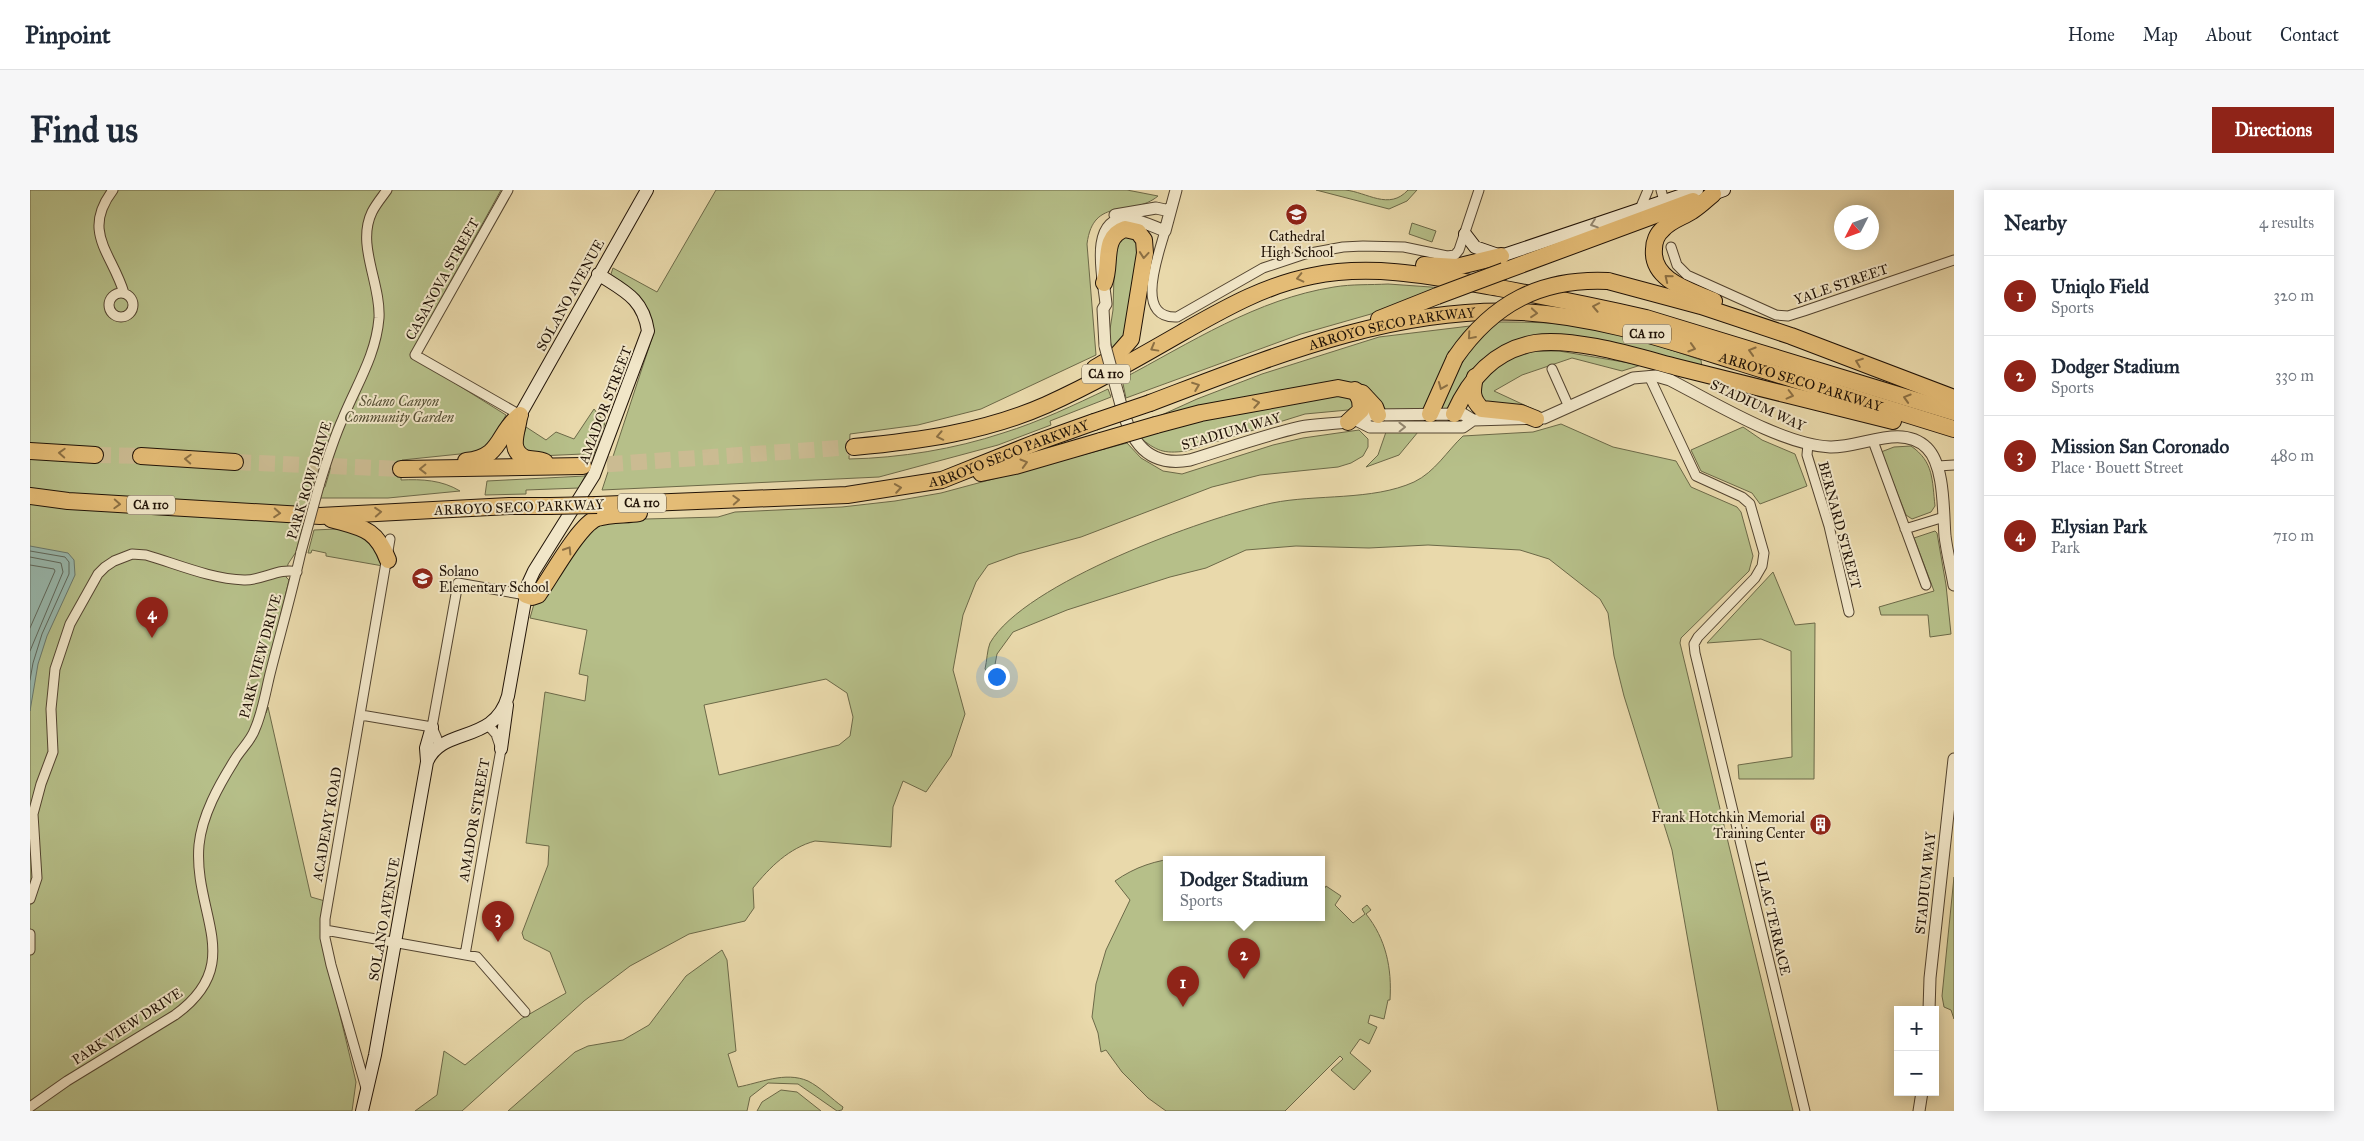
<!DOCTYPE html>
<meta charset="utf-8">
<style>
body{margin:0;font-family:"IM FELL Great Primer",serif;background:#f6f6f7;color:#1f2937}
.controls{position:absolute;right:15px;bottom:15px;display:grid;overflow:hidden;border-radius:0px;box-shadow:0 2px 12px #0003}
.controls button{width:45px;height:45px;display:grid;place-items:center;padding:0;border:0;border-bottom:1px solid #e0e1e3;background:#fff;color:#1f2937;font:25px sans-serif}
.compass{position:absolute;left:1804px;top:15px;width:45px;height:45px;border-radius:50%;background:#fff;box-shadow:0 2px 12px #0003;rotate:228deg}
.you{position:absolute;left:966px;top:486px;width:18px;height:18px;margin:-12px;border:4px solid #fff;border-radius:50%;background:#1a73e8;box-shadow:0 0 0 8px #1a73e833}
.badge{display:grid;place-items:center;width:32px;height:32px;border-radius:50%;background:#8f2418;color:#fff;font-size:16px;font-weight:700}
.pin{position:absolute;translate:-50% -41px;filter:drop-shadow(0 1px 2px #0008)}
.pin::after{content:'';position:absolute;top:26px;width:18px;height:15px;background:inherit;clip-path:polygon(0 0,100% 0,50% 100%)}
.popup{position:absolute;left:1133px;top:666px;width:162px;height:65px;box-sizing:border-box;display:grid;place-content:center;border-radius:0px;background:#fff;filter:drop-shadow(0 1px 4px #0005);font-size:16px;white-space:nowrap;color:#747a83}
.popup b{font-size:19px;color:#1f2937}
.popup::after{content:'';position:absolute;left:50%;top:100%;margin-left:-10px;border:10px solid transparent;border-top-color:#fff}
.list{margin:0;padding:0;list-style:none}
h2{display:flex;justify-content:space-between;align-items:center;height:65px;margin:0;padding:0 20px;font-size:21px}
h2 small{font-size:16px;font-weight:400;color:#747a83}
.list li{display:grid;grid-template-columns:32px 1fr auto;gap:15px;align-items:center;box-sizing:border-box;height:80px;padding:0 20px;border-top:1px solid #e0e1e3}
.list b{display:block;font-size:19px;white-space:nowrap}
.list p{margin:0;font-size:16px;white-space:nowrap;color:#747a83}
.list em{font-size:16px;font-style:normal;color:#747a83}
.map{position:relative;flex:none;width:1924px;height:921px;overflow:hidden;border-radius:0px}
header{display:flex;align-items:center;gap:30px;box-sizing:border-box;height:70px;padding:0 25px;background:#fff;border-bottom:1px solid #e0e1e3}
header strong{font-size:24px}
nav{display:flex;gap:28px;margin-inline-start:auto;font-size:18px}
.intro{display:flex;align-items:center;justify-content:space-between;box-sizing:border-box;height:120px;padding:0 30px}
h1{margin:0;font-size:35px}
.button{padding:12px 22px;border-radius:0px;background:#8f2418;color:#fff;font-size:18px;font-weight:700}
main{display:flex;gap:30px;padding:0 30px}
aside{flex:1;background:#fff;border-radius:0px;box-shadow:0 2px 12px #0003}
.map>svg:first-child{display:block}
.green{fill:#b6bf89;stroke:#6c6948;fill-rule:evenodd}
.water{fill:#98b9af;stroke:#68776c}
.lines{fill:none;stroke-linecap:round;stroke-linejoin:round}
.shore{stroke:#5c665b;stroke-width:1}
.motorway-tunnel{stroke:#cbbb92;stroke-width:16;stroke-dasharray:16 8;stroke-linecap:butt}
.minor-casing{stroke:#534430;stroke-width:11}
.tertiary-casing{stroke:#534430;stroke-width:13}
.secondary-casing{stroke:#211307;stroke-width:14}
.motorway-casing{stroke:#211307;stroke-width:18}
.minor{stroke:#f1e6c8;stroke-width:9}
.tertiary{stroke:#f1e6c8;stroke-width:11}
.secondary{stroke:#f1e6c8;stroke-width:12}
.motorway{stroke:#e4bc76;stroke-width:16}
.minor-bridge-casing{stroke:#534430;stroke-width:11;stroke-linecap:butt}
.tertiary-bridge-casing{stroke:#534430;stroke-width:13;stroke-linecap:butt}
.motorway-bridge-casing{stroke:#211307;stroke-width:18;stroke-linecap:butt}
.minor-bridge{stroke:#f1e6c8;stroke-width:9}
.tertiary-bridge{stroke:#f1e6c8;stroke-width:11}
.motorway-bridge{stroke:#e4bc76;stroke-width:16}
.oneway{stroke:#938771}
.oneway2{stroke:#8c7044}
.labels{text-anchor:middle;stroke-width:4;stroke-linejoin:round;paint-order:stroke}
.shield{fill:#f1e6c8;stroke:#5f5241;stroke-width:1}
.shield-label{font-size:12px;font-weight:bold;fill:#211307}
.poi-label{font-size:14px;fill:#211307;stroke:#f1e6c8}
.street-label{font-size:14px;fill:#211307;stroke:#f1e6c8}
.park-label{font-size:14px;font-style:italic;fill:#554f34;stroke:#f1e6c8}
</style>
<header>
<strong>Pinpoint</strong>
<nav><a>Home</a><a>Map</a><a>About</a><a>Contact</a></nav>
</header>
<div class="intro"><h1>Find us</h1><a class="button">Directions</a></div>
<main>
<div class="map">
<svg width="1924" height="921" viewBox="0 0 1924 921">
<rect width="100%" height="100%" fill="#e9d9ab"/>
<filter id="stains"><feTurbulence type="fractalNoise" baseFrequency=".004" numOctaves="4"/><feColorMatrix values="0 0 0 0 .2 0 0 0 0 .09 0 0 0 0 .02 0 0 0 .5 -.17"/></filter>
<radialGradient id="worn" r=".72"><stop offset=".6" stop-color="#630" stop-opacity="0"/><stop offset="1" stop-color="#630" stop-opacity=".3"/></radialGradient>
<path class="green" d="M0 0H471L380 165 476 225 458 257 449 262 372 270 371 290C392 289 412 290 430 301L358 308H280L266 362 258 374 256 387 259 390 231 506 236 523 238 517 281 707 295 711 298 775 326 892 322 921H0ZM287 270H303L295 297 283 296Z
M686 0H1097L1128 6C1102 28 1063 5 1057 54L1066 165 951 219 888 235 820 244 819 269C870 268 925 259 973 243 1009 232 1044 215 1078 199L1081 207 1020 231 1021 235 968 255 849 287 572 300 623 145 616 118 580 87 583 78 627 102Z
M1286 0C1296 0 1305 0 1315 0 1337 2 1359 21 1378 0H1387L1377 11 1359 19Z
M1382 33 1406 41 1402 52 1379 44Z
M1093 44 1103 46 1108 52V63L1095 148 1083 162 1079 146 1083 120 1085 51Z
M1358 94 1415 98 1369 116 1271 144 1096 208 1092 189C1160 153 1227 109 1304 97 1322 94 1340 95 1358 94Z
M1465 132C1497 132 1529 132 1561 138 1598 145 1635 158 1671 170L1672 178 1483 152 1421 219 1414 221 1410 216 1435 166Z
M1440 136 1420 165 1395 219 1352 220 1328 195 1125 228 1167 209 1232 184 1349 147Z
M1504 161H1529L1611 175 1592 181 1542 168 1492 185 1464 201 1505 220 1451 214V187L1485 166Z
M1304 204 1322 209 1324 216 1318 220 1275 224 1156 261C1133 264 1127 261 1109 247L1128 239Z
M564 219 575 233 559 278 549 298 496 300V304L455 305 457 291 555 286 553 264 508 266 490 258 496 237 516 250 526 242 544 249Z
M1531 234 1583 257 1646 271 1661 297 1707 317 1711 322 1723 366 1719 381 1651 448 1650 453 1763 921H1688L1642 660 1594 506 1584 466 1578 423 1570 409 1519 369 1490 360 1398 355 1339 358 1266 356 1216 360 1176 378 1140 387 1037 420 983 442 967 464 963 485 958 483 955 479C957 471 957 460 960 453 994 393 1174 328 1242 313 1286 304 1342 311 1384 292 1405 282 1417 261 1433 246L1503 242Z
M1713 237 1732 250 1765 264 1777 296 1730 314 1722 303 1671 281 1661 260Z
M1329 240 1338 249V257L1333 266 1321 273 1308 277 1230 285 1182 297 1051 347 988 364 958 375 946 392 933 425 923 480 935 524 921 566 896 602 873 591 863 617 861 657 785 651C759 658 740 677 723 698L724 718 715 731 659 744 600 776 554 811 432 921H385L407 905 414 861 435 875 491 829 536 803 520 762 494 749 492 743 518 675 519 656 496 653 515 502 555 511 558 486 549 484 557 440 500 428 504 414 549 347 580 330 688 327 705 322 812 317 865 311 911 303 1097 253 1111 268 1133 281 1152 284 1243 255 1273 248ZM796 489 817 503 823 527 820 546 809 555 689 585 674 515Z
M1356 242H1388L1369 265 1336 277 1348 265Z
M1881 256C1904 272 1902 290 1905 316L1901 322 1882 329 1876 325 1851 262 1864 257Z
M306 339 327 341 338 346 353 376 296 366V363L282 360 281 363H278L284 340Z
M1905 341 1907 343 1916 395 1921 444 1900 447 1898 425H1851L1849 417 1904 401 1884 348Z
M1743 382 1765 435 1785 433 1784 589H1709L1708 575 1762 567 1761 461 1731 449 1677 453Z
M1150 667 1177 670H1136V728H1292V703L1296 696 1311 706 1305 715 1323 733 1335 724 1332 719 1337 715 1341 720 1336 724C1356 749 1362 778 1360 810H1358L1354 829 1340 825 1338 833 1347 837 1339 854 1330 849 1320 863 1341 881 1324 900 1301 880 1313 869 1310 866 1255 921H1136L1118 908 1092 882 1076 860 1071 862 1068 843 1062 827 1066 794 1076 760 1100 710 1085 691C1105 677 1126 670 1150 668Z
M1924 687V829L1921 820 1914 817 1912 806Z
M692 760 697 770 706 861 698 864 708 897C730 893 755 881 778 891 790 897 802 909 813 917L812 920 807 921 768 894 738 893 720 907 717 921H478L545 862 558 856 593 850 619 835 656 786Z
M751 900 767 902 791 921H727L732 912Z"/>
<path class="water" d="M0 356 38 363 44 370 45 385 17 446 8 474 0 521Z"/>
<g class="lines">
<path class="shore" d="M0 361 35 367 39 372V384L12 444 3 473 0 490
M0 367 31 373 33 382 0 461
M0 375 24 379 25 381 0 438"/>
<path class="motorway-tunnel" d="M65 265 111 266
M205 272 371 279
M553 276 824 257"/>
<defs>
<path id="minor" d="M83 0C51 42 82 63 94 103
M478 0 385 165 490 225
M1631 0 1634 11
M1610 19 1618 0
M1135 41C1129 64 1103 129 1147 127L1233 78 1275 64 1313 57 1333 56 1374 57 1417 66 1425 65 1429 60 1449 0
M1641 57 1647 75 1657 85 1746 125 1758 126 1774 121 1924 70
M79 115a12 12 0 1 1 24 0a12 12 0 1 1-24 0Z
M1522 179 1539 217
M1619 186 1666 286 1712 307 1720 314 1734 363 1732 376 1725 388 1668 447 1664 454 1665 463 1775 921
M1843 251 1896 395
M1778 254 1777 265 1799 336 1819 422
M1908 276 1924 275
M289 296C296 273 303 250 313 228 327 194 346 165 349 128 351 93 326 55 342 22 346 14 352 7 357 0
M1875 339 1914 327
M331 525 402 537
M410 556 402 537 428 393 496 405
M0 709 7 688 3 624 11 594 23 562 21 519 25 479 40 434 68 384 75 377 84 371 102 364 116 365C147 374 181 389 214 390 231 391 250 377 267 382
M295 740 447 767 495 822
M0 744V760
M435 765 471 559 466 544 458 535
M336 898 301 775 295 748V729L360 349
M0 917 37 891 145 825C217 773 163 724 169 655 172 625 189 595 204 571 210 560 221 551 225 539 233 521 236 499 241 480 251 441 262 402 271 362"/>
<path id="tertiary" d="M1085 25 1126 18 1140 21
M1075 156 1073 119 1076 114C1074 90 1058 28 1098 29 1111 30 1124 37 1135 41L1146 0
M1088 204C1098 243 1111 279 1160 270 1196 259 1232 246 1270 237 1293 232 1320 236 1340 225L1433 224 1443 230 1514 228 1603 188 1626 186 1640 190C1683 212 1753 255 1800 257 1832 258 1871 233 1897 258 1915 276 1913 322 1915 346 1917 362 1921 378 1924 395
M1328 231 1340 237H1433L1443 230
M1899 820 1900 788 1924 569
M1889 921 1892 902"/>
<path id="secondary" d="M1683 4 1694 0
M1435 44 1445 57 1471 66 1667 0
M490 225 617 0
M471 559 477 515
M397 571 396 558 402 537
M332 921 345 865 397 572C412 536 464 555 478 506L498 394 504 381 564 285 618 141C613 108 594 101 568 84"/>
<g id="motorway">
<path d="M1683 4C1677 9 1670 16 1662 21 1653 27 1641 30 1633 39 1627 44 1624 52 1624 59 1621 91 1662 101 1684 111"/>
<path d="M1394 75 1426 77 1471 66"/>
<path d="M1474 81 1663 11"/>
<path d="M1578 91 1671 116 1761 146 1924 208"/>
<path d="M1349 129 1407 106"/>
<path d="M1065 178 1087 165 1101 149 1115 63 1114 50 1108 42 1095 39C1071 47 1082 75 1074 93"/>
<path d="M1445 187C1442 201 1441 209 1452 219L1491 223 1506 229"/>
<path id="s1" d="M1120 213C1239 168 1363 116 1492 122 1567 126 1637 150 1708 172 1780 194 1852 217 1924 239"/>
<path d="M1400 224 1425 168"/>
<path d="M1424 224C1440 188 1464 160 1505 153 1544 147 1608 167 1646 177 1718 195 1791 213 1863 231"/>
<path d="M489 227C488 240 477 260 495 268 501 270 509 269 515 272"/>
<path d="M1318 232 1331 220 1330 210 1325 200"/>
<path d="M1126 235 1171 223 1308 198 1332 203 1345 217 1348 225"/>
<path d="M824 257C889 251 955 242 1016 215 1065 193 1113 165 1160 138 1199 116 1237 95 1282 86 1344 73 1407 87 1469 98 1518 107 1568 117 1616 128L1924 222"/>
<path d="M0 261 65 265"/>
<path d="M111 266 205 272"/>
<path d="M436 271C473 267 466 244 490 225"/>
<path d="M371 279 553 276"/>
<path d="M951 283 985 276 1071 251"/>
<path d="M0 306 38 311 290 326 479 316H520"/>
<path id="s2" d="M567 315 817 305 912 290 1005 253 1064 232"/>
<path d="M301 329C332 338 346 338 358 370"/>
<path d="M496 405 502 407 508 405C521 387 549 335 567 328 580 324 595 325 609 323"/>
</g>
</defs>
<use href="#minor" class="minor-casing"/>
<use href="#tertiary" class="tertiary-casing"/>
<use href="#secondary" class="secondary-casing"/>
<use href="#motorway" class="motorway-casing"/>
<use href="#minor" class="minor"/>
<use href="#tertiary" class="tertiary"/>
<use href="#secondary" class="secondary"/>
<use href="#motorway" class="motorway"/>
<defs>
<path id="minor-bridge" d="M271 362 289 296"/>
<path id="tertiary-bridge" d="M1075 156 1088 204"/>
<path id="motorway-bridge" d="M1407 106 1474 81
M1425 168C1463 113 1511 88 1578 91
M1064 232 1120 213
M1071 251 1126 235
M520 316 567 315"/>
</defs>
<use href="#minor-bridge" class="minor-bridge-casing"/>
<use href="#tertiary-bridge" class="tertiary-bridge-casing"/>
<use href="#motorway-bridge" class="motorway-bridge-casing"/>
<use href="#minor-bridge" class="minor-bridge"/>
<use href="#tertiary-bridge" class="tertiary-bridge"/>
<use href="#motorway-bridge" class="motorway-bridge"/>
</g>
<defs><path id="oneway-chevron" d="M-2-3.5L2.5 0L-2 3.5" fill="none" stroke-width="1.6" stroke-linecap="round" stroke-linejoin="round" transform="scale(1.25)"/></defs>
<g class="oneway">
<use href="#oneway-chevron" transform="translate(1564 34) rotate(161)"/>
<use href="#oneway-chevron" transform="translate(1372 237) rotate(-1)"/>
</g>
<g class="oneway2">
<use href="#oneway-chevron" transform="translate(1114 65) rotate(95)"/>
<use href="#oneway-chevron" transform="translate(1270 88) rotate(167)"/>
<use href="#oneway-chevron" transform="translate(1638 88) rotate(-141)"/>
<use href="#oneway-chevron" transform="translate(1566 117) rotate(-169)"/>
<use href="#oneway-chevron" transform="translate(1504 123) rotate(5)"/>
<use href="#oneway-chevron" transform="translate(1441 146) rotate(131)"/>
<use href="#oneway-chevron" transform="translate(1124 158) rotate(151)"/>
<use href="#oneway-chevron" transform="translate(1662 158) rotate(17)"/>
<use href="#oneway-chevron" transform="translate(1722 161) rotate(-163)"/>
<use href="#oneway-chevron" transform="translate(1829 172) rotate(-159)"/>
<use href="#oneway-chevron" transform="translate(1166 196) rotate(-21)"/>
<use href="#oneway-chevron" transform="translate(1412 196) rotate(112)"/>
<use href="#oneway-chevron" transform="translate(1760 205) rotate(14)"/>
<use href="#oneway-chevron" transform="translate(1877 208) rotate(-163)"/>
<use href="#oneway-chevron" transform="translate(1226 213) rotate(-10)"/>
<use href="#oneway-chevron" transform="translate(910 246) rotate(169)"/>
<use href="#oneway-chevron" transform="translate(32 263) rotate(-177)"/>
<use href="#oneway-chevron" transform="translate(158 269) rotate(-177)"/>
<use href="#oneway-chevron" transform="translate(994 273) rotate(-16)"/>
<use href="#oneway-chevron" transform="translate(393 279) rotate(179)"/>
<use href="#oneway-chevron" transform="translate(868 298) rotate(-9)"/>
<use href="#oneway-chevron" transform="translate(706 310) rotate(-3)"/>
<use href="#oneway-chevron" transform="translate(87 314) rotate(3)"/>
<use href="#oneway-chevron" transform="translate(348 322) rotate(-4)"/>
<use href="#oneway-chevron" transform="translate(247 323) rotate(4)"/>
<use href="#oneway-chevron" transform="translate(538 360) rotate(-58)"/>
</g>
<defs>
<symbol id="school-disc" viewBox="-11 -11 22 22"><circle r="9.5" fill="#8f2418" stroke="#f1e6c8"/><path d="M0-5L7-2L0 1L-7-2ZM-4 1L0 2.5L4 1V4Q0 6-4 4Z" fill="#fff"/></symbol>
<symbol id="building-disc" viewBox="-11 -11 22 22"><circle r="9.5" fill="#8f2418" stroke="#f1e6c8"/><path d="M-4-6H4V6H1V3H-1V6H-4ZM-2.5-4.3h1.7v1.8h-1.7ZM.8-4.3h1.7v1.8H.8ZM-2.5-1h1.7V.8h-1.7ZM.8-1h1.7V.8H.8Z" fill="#fff"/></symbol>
</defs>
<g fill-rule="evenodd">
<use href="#school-disc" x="1254" y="12" width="25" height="25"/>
<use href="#school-disc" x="380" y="376" width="25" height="25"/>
<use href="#building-disc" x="1778" y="622" width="25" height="25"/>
</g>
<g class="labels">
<g class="shield">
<rect x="1593" y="134.5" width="48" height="19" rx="4"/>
<rect x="1052" y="174.5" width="48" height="19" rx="4"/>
<rect x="588" y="303.5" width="48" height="19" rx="4"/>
<rect x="97" y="305.5" width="48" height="19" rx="4"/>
</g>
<g class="shield-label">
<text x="1617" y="148">CA 110</text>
<text x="1076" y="188">CA 110</text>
<text x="612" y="317">CA 110</text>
<text x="121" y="319">CA 110</text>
</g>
<g class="poi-label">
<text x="1267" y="51">Cathedral<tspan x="1267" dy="16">High School</tspan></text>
<text x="409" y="386" text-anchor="start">Solano<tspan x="409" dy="16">Elementary School</tspan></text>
<text x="1775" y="632" text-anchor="end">Frank Hotchkin Memorial<tspan x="1775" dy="16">Training Center</tspan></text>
</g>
<g class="street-label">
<text transform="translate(412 89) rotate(-61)" y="5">CASANOVA STREET</text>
<text transform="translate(1811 94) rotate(-19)" y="5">YALE STREET</text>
<text transform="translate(540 105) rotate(-61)" y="5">SOLANO AVENUE</text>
<text dy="5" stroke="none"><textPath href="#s1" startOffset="254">ARROYO SECO PARKWAY</textPath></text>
<text dy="5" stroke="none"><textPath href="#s1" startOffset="674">ARROYO SECO PARKWAY</textPath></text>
<text transform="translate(575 215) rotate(-69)" y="5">AMADOR STREET</text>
<text transform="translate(1728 215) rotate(25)" y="5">STADIUM WAY</text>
<text transform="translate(1201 241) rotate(-16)" y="5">STADIUM WAY</text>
<text dy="5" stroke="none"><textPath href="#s2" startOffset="418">ARROYO SECO PARKWAY</textPath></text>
<text transform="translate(279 290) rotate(-73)" y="5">PARK ROW DRIVE</text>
<text transform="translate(489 317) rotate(-2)" y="5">ARROYO SECO PARKWAY</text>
<text transform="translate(1810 335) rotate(75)" y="5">BERNARD STREET</text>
<text transform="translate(230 466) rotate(-75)" y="5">PARK VIEW DRIVE</text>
<text transform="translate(444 630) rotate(-80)" y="5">AMADOR STREET</text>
<text transform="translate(297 634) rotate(-80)" y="5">ACADEMY ROAD</text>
<text transform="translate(1895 693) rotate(-84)" y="5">STADIUM WAY</text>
<text transform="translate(1743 728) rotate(77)" y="5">LILAC TERRACE</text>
<text transform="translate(354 729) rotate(-80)" y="5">SOLANO AVENUE</text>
<text transform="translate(97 836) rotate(-33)" y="5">PARK VIEW DRIVE</text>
</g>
<g class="park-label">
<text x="369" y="216">Solano Canyon<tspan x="369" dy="16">Community Garden</tspan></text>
</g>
</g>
<rect width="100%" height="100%" filter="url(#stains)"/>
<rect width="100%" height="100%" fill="url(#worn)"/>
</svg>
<div class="controls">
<button>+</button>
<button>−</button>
</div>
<svg class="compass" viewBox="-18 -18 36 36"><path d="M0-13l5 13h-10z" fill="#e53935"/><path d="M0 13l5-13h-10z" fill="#747a83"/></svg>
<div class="you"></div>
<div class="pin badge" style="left:1153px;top:817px">1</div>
<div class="pin badge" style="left:1214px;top:789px">2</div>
<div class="popup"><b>Dodger Stadium</b>Sports</div>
<div class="pin badge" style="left:468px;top:752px">3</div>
<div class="pin badge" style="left:122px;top:448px">4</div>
</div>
<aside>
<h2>Nearby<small>4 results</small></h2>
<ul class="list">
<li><span class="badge">1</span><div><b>Uniqlo Field</b><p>Sports</p></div><em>320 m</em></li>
<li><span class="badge">2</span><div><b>Dodger Stadium</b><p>Sports</p></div><em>330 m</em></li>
<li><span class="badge">3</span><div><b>Mission San Coronado</b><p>Place · Bouett Street</p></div><em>480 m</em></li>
<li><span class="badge">4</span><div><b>Elysian Park</b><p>Park</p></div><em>710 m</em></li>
</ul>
</aside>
</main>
